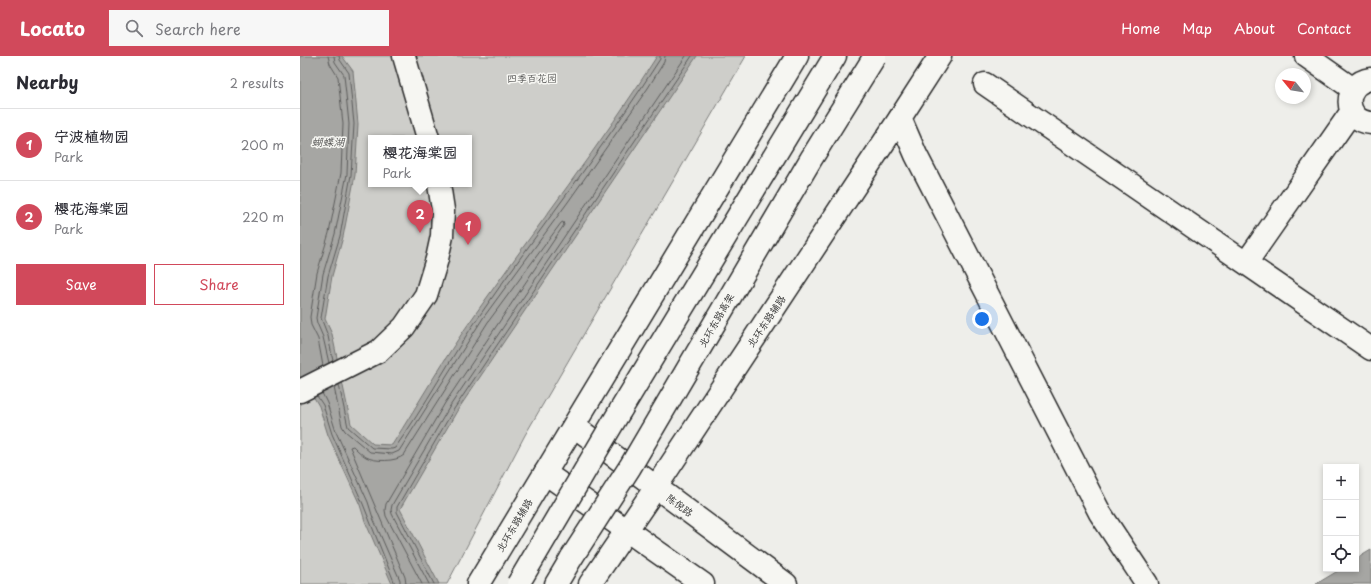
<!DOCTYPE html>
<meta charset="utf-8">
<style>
body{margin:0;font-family:"Playpen Sans","LXGW WenKai TC",sans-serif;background:#f7f7f7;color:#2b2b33}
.controls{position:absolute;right:12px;bottom:12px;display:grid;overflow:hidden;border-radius:0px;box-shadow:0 2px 6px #0003}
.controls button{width:36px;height:36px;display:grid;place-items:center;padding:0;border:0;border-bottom:1px solid #e1e1e2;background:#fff;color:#2b2b33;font:20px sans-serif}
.compass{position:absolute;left:975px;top:12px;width:36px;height:36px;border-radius:50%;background:#fff;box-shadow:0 2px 6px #0003;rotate:300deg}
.you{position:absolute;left:682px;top:263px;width:14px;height:14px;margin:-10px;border:3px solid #fff;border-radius:50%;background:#1a73e8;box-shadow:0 0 0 6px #1a73e833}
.badge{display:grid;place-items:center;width:26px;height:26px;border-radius:50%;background:#d1495b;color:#fff;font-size:13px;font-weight:700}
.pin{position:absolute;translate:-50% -33px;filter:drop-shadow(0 1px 2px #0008)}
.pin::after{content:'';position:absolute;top:21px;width:14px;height:12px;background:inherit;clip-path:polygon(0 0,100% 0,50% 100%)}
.popup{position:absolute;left:68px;top:79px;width:104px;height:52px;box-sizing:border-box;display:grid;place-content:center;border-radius:0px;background:#fff;filter:drop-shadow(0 1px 3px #0005);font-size:13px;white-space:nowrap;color:#7c7c81}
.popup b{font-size:15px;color:#2b2b33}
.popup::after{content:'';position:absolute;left:50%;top:100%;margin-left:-8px;border:8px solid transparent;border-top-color:#fff}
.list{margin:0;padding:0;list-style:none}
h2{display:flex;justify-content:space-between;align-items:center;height:52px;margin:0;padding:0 16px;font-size:17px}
h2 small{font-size:13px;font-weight:400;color:#7c7c81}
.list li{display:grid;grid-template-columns:26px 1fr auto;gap:12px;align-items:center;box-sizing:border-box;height:72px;padding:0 16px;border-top:1px solid #e1e1e2}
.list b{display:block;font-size:15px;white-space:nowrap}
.list p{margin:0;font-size:13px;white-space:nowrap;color:#7c7c81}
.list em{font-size:13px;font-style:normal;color:#7c7c81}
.actions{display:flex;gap:8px;padding:12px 16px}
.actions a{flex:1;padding:9px 0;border:1px solid #d1495b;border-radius:0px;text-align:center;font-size:14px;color:#d1495b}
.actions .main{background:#d1495b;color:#fff}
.icon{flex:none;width:22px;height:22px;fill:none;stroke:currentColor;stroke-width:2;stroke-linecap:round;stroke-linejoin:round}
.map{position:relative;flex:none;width:1071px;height:528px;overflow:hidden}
header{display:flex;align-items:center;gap:24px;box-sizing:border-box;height:56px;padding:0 20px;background:#d1495b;color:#fff}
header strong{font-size:19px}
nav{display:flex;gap:22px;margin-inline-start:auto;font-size:14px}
.search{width:280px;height:36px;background:#f7f7f7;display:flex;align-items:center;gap:10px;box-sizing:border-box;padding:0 14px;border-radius:0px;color:#7c7c81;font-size:15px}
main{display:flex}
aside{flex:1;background:#fff}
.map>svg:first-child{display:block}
.green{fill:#cececa;stroke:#7c7c7a;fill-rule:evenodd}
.water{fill:#a6a6a3;stroke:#757573}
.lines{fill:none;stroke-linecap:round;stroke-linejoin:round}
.shore{stroke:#5c5c5b;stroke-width:1}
.minor-casing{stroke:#2b2b2b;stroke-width:25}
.major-casing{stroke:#2b2b2b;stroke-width:25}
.highway-casing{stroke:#2b2b2b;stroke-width:25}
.minor{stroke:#f6f6f2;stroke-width:22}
.major{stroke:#f6f6f2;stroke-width:22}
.highway{stroke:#f6f6f2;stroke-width:22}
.highway-bridge-casing{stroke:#2b2b2b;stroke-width:25;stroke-linecap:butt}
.highway-bridge{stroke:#f6f6f2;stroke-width:22}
.labels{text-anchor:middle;stroke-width:3;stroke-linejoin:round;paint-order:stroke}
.park-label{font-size:10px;fill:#545453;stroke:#f6f6f2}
.street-label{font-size:10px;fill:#2b2b2b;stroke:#f6f6f2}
.water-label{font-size:11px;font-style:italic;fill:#565655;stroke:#f6f6f2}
</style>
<header>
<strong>Locato</strong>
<div class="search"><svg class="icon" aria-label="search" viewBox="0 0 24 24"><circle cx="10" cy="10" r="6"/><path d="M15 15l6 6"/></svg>Search here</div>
<nav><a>Home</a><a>Map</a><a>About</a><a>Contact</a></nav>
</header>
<main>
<aside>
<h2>Nearby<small>2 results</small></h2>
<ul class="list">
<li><span class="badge">1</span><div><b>宁波植物园</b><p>Park</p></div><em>200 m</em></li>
<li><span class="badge">2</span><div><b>樱花海棠园</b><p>Park</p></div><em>220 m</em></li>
</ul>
<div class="actions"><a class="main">Save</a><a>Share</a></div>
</aside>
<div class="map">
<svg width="1071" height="528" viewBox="0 0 1071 528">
<rect width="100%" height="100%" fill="#eeeeea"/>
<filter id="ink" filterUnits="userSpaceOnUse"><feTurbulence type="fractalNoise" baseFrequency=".025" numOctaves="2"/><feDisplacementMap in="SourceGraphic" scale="8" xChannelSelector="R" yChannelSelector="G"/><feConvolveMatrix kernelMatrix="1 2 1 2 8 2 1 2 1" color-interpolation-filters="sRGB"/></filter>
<g filter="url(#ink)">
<path class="green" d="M0 0H446L225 379 147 528H0ZM71 82H169V128H71Z"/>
<path class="water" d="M0 0H42L53 15 58 68 55 119 43 181 32 220 25 263 32 278 51 368 73 388 92 389C120 345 146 299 176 257 236 171 301 89 357 0H397L157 355 100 453 139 528H92L65 465 60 449 28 379 19 350 3 323 0 322Z
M1071 494V528H1016L1041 513H1056V503Z"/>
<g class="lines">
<path class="shore" d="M33 305 28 280 21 262 28 220 40 180 51 119 54 68 49 17 40 4 39 0
M29 307 23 281 17 267 16 262 23 218 35 178 47 118 49 68 44 19 35 6 34 0
M23 310 18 283 11 269 10 261 17 217 29 177 41 117 43 68 38 21 30 8 28 0
M39 329 48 371 72 392 92 393 95 392C126 349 150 302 180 259 239 173 304 92 360 3V0
M34 331 42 370 45 375 70 396 92 398 99 395 183 262 268 146 348 32 364 6 365 0
M22 337 27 347 36 376 68 446 73 462 100 524V528
M17 340 23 349 32 378 63 448 95 528
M106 528 105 521 50 391 53 390C57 394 61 398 66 401 75 406 96 406 104 399L188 266 261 167 263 166 264 169 145 347 86 448 85 454 86 460 122 528
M129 528 92 458 91 454 92 449 150 350 386 0
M134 528 97 456V451L154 353 392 0"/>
<defs>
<path id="minor" d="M104 0 128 82
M1006 0 1053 33
M1071 23C1042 27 1043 65 1071 67
M685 28 1071 293
M600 62 616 99 800 457 847 528
M946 207 1052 55
M0 335 79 295 104 271 126 239 137 203 142 180 143 154 139 128
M274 370 486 528
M245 417 403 528"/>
<path id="major" d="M178 528 497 0
M290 528 356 431 600 62 640 0"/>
<path id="highway" d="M320 355 535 0
M256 528 272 501"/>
</defs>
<use href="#minor" class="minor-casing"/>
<use href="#major" class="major-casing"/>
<use href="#highway" class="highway-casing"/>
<use href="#minor" class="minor"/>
<use href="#major" class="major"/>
<use href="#highway" class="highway"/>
<defs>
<path id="highway-bridge" d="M272 501 330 411 511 103 575 0
M218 528 320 355"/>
</defs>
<use href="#highway-bridge" class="highway-bridge-casing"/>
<use href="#highway-bridge" class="highway-bridge"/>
</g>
</g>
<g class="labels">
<g class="park-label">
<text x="232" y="26">四季百花园</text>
</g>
<g class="street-label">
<text transform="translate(416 264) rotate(-60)" y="4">北环东路高架</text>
<text transform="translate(466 265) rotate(-56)" y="4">北环东路辅路</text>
<text transform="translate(380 449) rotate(37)" y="4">陈倪路</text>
<text transform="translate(214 469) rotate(-59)" y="4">北环东路辅路</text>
</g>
<g class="water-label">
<text x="28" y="90">蝴蝶湖</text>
</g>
</g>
</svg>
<div class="controls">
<button>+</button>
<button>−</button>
<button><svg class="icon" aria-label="locate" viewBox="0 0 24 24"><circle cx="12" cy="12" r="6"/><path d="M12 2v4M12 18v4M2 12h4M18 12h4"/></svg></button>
</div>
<svg class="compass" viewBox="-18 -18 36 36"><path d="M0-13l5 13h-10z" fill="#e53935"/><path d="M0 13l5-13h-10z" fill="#7c7c81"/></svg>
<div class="you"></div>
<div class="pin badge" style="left:168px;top:189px">1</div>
<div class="pin badge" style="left:120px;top:177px">2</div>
<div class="popup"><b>樱花海棠园</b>Park</div>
</div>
</main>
